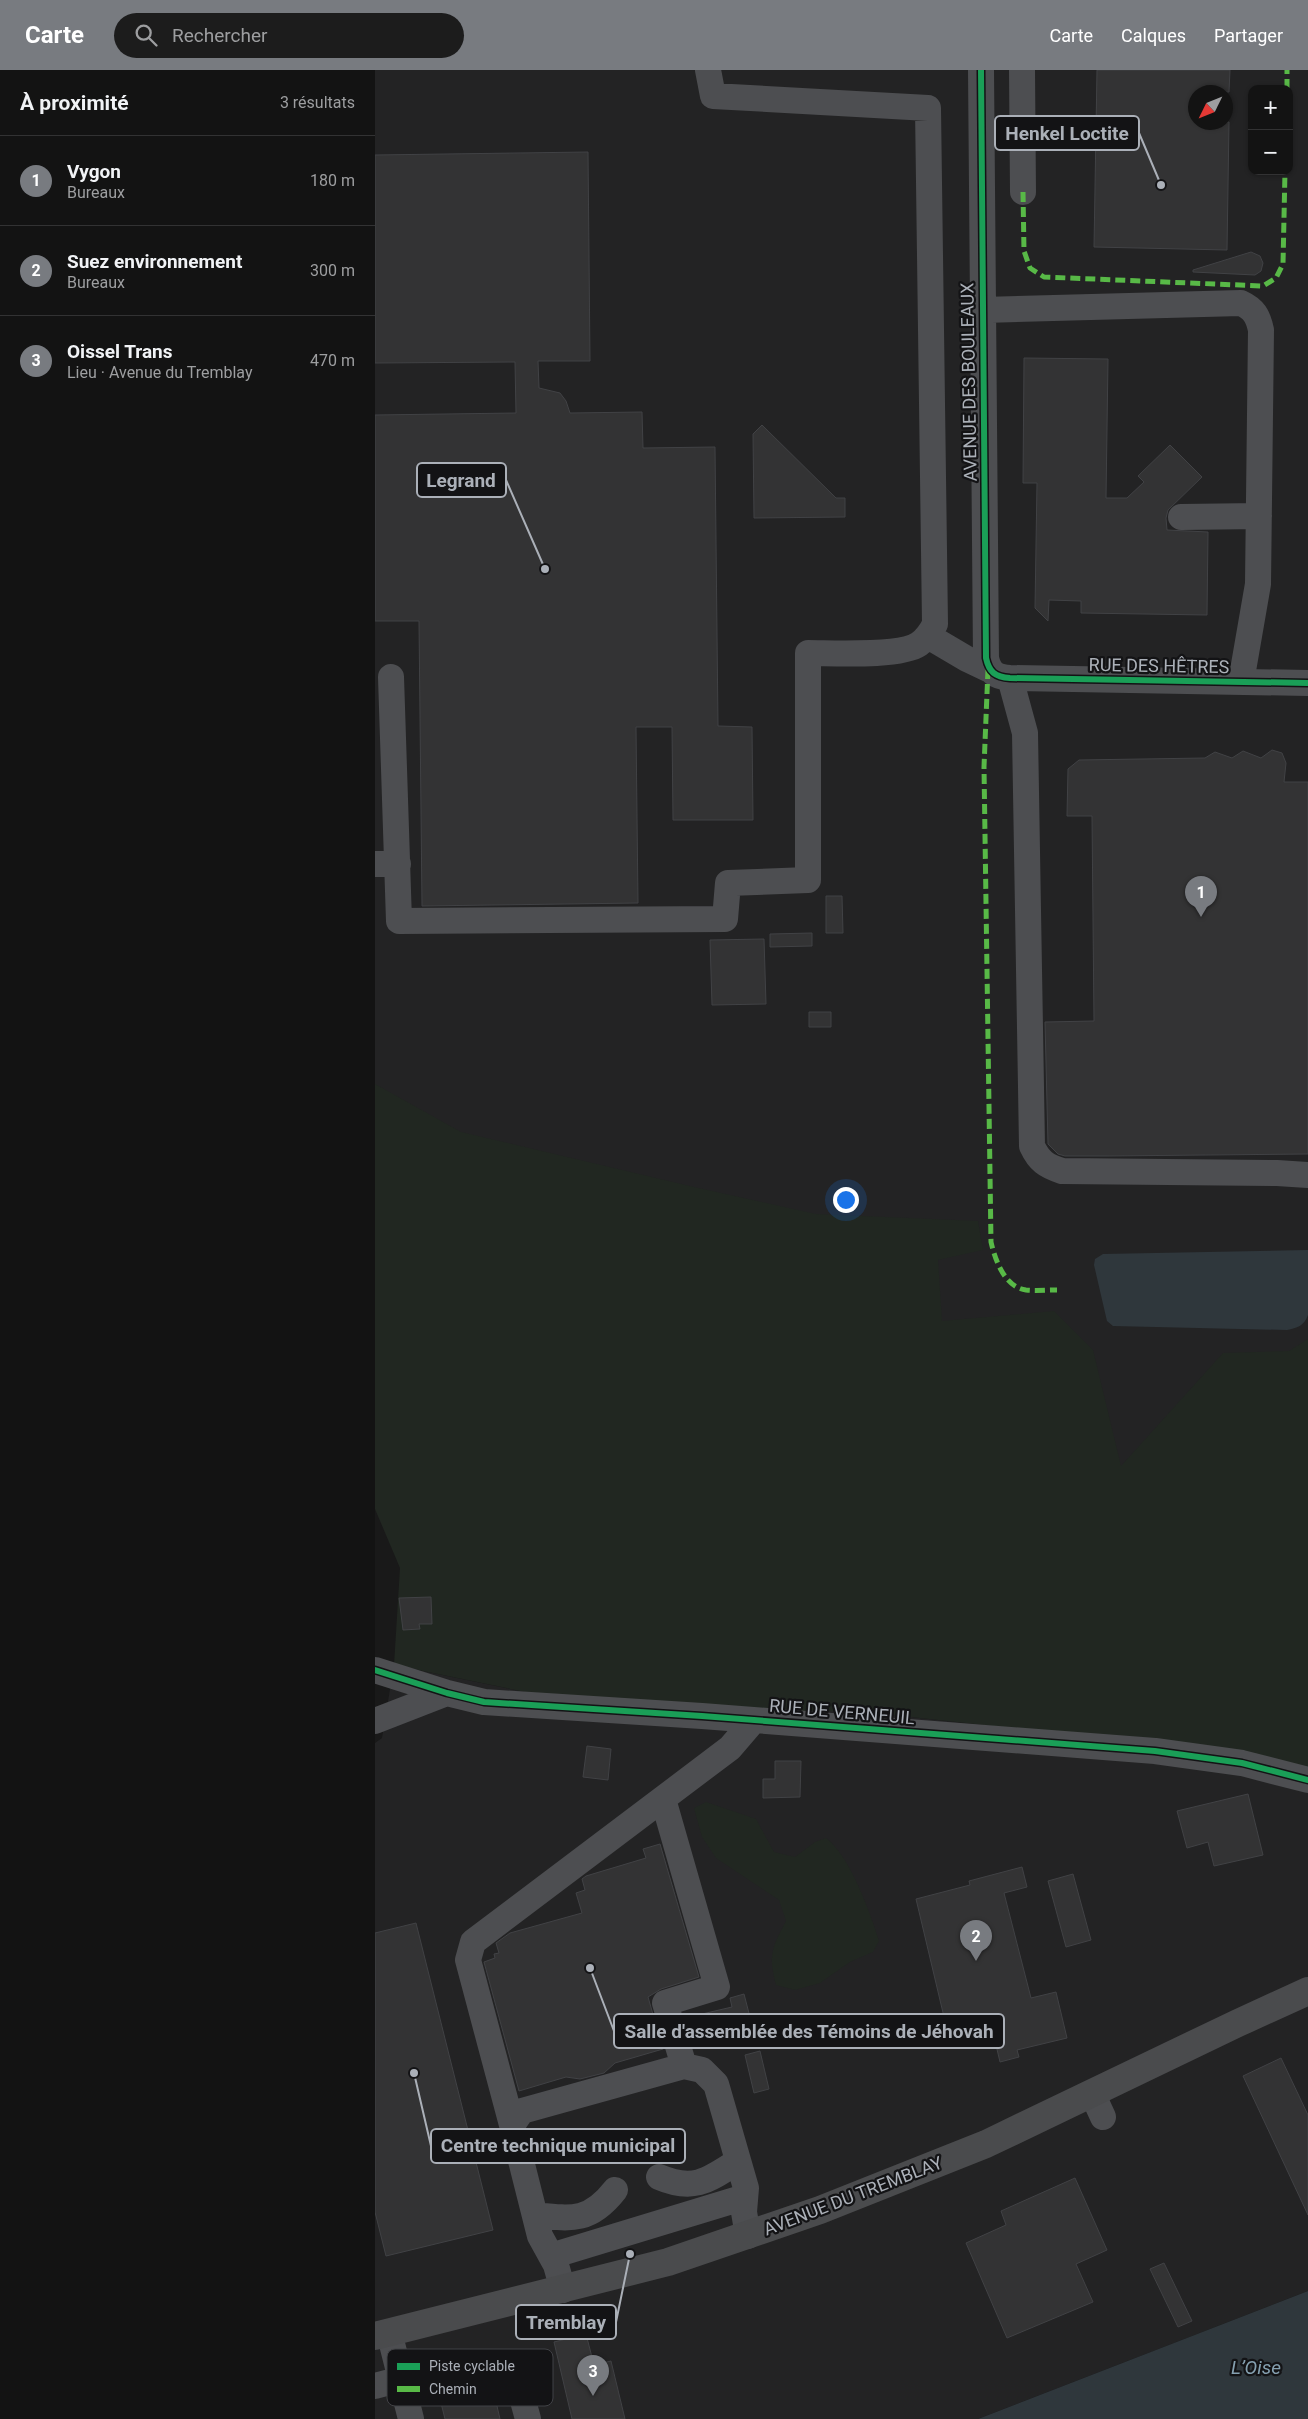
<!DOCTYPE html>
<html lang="fr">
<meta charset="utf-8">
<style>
body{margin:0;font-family:Roboto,sans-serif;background:#1c1c1c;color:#f1f3f6}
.controls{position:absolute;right:15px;top:15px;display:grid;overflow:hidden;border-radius:10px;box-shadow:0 1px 4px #0004}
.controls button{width:45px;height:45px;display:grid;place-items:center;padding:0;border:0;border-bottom:1px solid #323233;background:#131313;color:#f1f3f6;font:25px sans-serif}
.compass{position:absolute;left:813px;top:15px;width:45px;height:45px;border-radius:50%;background:#131313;box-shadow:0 1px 4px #0004;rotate:227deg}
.you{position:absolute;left:470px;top:1129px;width:18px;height:18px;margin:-12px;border:4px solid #fff;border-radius:50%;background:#1a73e8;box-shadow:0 0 0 8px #1a73e833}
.badge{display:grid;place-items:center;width:32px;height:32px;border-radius:50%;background:#787b80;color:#fff;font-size:16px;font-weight:700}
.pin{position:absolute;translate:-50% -41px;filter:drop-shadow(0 1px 2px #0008)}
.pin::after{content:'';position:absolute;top:26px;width:18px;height:15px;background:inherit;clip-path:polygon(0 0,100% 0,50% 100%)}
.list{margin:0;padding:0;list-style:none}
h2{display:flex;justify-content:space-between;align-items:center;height:65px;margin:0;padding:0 20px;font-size:21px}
h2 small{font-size:16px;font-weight:400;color:#9d9ea0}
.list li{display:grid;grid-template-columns:32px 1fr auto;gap:15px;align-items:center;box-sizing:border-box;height:90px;padding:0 20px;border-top:1px solid #323233}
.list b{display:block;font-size:19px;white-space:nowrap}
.list p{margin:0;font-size:16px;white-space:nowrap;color:#9d9ea0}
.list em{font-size:16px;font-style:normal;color:#9d9ea0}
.icon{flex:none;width:28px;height:28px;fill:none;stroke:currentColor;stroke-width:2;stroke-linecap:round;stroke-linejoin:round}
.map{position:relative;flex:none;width:933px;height:2349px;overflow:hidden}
header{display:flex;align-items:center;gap:30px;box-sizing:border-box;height:70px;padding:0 25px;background:#787b80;color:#fff}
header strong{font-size:24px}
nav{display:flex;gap:28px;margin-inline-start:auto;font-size:18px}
.search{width:350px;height:45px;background:#1c1c1c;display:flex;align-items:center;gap:12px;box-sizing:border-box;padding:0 18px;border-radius:28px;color:#9d9ea0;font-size:19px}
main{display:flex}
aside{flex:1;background:#131313}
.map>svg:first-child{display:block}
.built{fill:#232324;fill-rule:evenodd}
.green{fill:#212721}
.water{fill:#2f373c}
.building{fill:#333334;stroke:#414245}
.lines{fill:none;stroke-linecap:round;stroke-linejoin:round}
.minor{stroke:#4d4e51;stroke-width:26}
.major{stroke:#4a4b4d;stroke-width:28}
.quiet{stroke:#58b947;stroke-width:5;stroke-dasharray:10 5;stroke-linecap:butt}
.cycleway-casing{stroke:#131315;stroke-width:9}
.cycleway{stroke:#1a9f57;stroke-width:6}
.labels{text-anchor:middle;stroke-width:4.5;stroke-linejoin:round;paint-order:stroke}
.street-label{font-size:18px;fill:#abb0b8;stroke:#131315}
.water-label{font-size:19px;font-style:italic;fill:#85a0b0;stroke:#131315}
.key{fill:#131315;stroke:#414246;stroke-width:1}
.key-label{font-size:14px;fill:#abb0b8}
.leader{fill:none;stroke:#abb0b8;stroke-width:2}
.callout-dot{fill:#abb0b8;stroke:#131315;stroke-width:2}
.callout{fill:#131315;stroke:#abb0b8;stroke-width:2}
.callout-label{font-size:19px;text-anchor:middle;font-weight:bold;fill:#abb0b8}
</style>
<header>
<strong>Carte</strong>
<div class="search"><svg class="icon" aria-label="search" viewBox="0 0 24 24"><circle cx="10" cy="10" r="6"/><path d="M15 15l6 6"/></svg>Rechercher</div>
<nav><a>Carte</a><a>Calques</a><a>Partager</a></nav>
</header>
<main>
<aside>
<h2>À proximité<small>3 résultats</small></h2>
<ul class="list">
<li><span class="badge">1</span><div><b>Vygon</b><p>Bureaux</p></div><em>180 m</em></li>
<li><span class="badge">2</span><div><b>Suez environnement</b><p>Bureaux</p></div><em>300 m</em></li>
<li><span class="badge">3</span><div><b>Oissel Trans</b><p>Lieu · Avenue du Tremblay</p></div><em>470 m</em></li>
</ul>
</aside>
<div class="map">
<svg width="933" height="2349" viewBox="0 0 933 2349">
<rect width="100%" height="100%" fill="#191919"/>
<path class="built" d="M0 0H933V1311L778 1434 0 1092ZM877 19H914V101H877ZM821 22H851V52H821Z
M19 1595 228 1638 297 1641H481L755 1671 933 1699V2221L603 2349H0V1673L7 1668Z"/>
<path class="green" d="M0 1014 86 1062 319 1117 441 1144 603 1151 608 1180 563 1190 567 1251 679 1241 718 1280 746 1396 848 1283 914 1281 933 1269V1699L755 1671 481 1641H297L228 1638 19 1595 25 1498 0 1439Z
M331 1732 381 1749 399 1782 420 1787 440 1772 451 1768C475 1786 495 1842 504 1871L498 1882 475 1892 445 1913 420 1920 401 1915C393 1884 397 1878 411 1851L404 1830 341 1788 327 1767 319 1738Z"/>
<path class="water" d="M933 1180V1245C929 1256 922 1258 912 1260L738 1256 732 1251 719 1195 720 1189 728 1184Z
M933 2221V2349H603Z"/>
<path class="building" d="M722 0H855L854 22H820V52H854L852 180 719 177Z
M213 82 215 291H163L164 318 185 323 191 331 195 343 267 342 268 378 340 377 343 656 377 657 378 750H298L297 657H261L263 833 47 836 44 551H0V345L141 343 140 292 0 293V85Z
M876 182 885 186 888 193 886 201 880 205 818 202V200Z
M649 288 733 289 731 428H752L769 412 763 406 795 375 827 407 793 440 791 448 792 460 833 462 832 545 706 543V531L674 530 673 551 660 538 662 413H648Z
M387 355 461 428H470V447L379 448 378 364Z
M868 681 886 688 897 680 907 683 911 693 909 712H933V1084L732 1086H690L683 1084 673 1074 670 952 719 951 717 746H692L693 699 704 690 830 688 840 682 857 688Z
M451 826H467L468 863H451Z
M437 863V876L395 877V864Z
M389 869 391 934 337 935 335 870Z
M434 942H456V957H434Z
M56 1527 57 1554H44L45 1559 28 1560 24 1528Z
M212 1676 236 1679 233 1710 208 1707Z
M400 1691H426L425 1727 388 1728V1709H400Z
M873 1724 888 1785 839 1796 833 1772 812 1778 802 1741Z
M285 1774 324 1907 286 1919 273 1927 288 1979 240 1993 229 2003 205 2009 191 2007 144 2021 109 1892 120 1888 119 1884 124 1883 121 1873 135 1863 207 1843 201 1823 210 1820 207 1809 211 1806 271 1788 268 1779Z
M647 1797 652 1817 629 1823 656 1928 681 1922 692 1968 642 1980 644 1987 625 1992 617 1958 574 1968 541 1829 595 1815 594 1811Z
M698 1804 716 1870 691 1877 673 1811Z
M41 1853 118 2160 11 2186 0 2142V1863Z
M369 1924 376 1951 316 1967 310 1948 357 1937 355 1928Z
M385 1981 394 2019 379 2023 370 1985Z
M906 1988 933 2045V2145L868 2006Z
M700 2108 732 2180 701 2194 718 2232 632 2268 591 2173 631 2155 626 2141Z
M789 2193 817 2251 803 2257 775 2199Z
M211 2264 219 2295 236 2291 250 2349H197L179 2272Z
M118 2319 125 2349H70L66 2333Z"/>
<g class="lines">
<path class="minor" d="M606 0 611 588C614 602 620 607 635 608L933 613
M647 0 648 122
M608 240 866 233C879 239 883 246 886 260L883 514 866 612
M806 447 884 446
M553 566 592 589 613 599
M16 607 24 851 350 849 353 813 433 810V583C458 583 525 587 544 574 551 569 556 562 560 554L553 38 338 26 333 0
M635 608 650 663 657 1076C664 1091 671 1096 687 1101L902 1103 933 1105
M0 794H23
M0 1600 72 1623 109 1632 327 1646 780 1681 867 1693 933 1710
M0 1651 72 1623
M288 1729 342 1917 290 1933 309 1996
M717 2023 728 2047
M137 2055 93 1890 98 1872 355 1678 379 1650
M284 2107C319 2122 334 2110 363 2091
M160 2145C197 2149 215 2152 240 2120
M176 2186 370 2127
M188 2220 181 2195 165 2166 137 2055 147 2041 309 1996 327 2000 341 2014 371 2118 369 2142 373 2166
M14 2262 36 2349
M0 2316 26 2309
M30 2327 128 2301 142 2309 153 2349"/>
<path class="major" d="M0 2266 293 2192 445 2140 611 2074 863 1953 933 1921"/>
<path class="quiet" d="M912 19V0
M648 122 649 181 655 198 669 207 888 216 901 208 908 194 910 101
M613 599 609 697 616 1172C620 1189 629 1217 651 1220 661 1221 672 1220 682 1220"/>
<defs>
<path id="cycleway" d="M606 0 611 588C614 602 620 607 635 608L933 613
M0 1600 72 1623 109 1632 327 1646 780 1681 867 1693 933 1710"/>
</defs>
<use href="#cycleway" class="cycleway-casing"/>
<use href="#cycleway" class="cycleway"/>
</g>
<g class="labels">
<g class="street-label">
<text transform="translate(594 312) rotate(-91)" y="6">AVENUE DES BOULEAUX</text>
<text transform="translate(784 596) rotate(1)" y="6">RUE DES HÊTRES</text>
<text transform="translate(467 1642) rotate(5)" y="6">RUE DE VERNEUIL</text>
<text transform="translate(478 2126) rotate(-21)" y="6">AVENUE DU TREMBLAY</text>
</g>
<g class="water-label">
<text x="881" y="2304">L’Oise</text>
</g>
</g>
<rect x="12" y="2279" width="166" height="57" rx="8" class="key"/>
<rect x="22" y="2293" width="23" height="7" fill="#1a9f57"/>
<rect x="22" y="2316" width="23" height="6" fill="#58b947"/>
<g class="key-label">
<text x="54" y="2301">Piste cyclable</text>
<text x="54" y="2324">Chemin</text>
</g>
<path class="leader" d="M786 115L764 63M170 499L131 410M215 1898L239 1961M39 2003L56 2076M255 2184L241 2252"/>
<g class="callout-dot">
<circle cx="786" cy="115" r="5"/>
<circle cx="170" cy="499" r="5"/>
<circle cx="215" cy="1898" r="5"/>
<circle cx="39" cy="2003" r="5"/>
<circle cx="255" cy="2184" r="5"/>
</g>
<g class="callout">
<rect x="620" y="46" width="144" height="34" rx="5"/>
<rect x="42" y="393" width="89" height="34" rx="5"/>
<rect x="239" y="1944" width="390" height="34" rx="5"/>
<rect x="56" y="2059" width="254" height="34" rx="5"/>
<rect x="141" y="2235" width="100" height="34" rx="5"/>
</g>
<g class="callout-label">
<text x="692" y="70">Henkel Loctite</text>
<text x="86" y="417">Legrand</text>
<text x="434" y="1968">Salle d'assemblée des Témoins de Jéhovah</text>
<text x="183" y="2082">Centre technique municipal</text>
<text x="191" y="2259">Tremblay</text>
</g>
</svg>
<div class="controls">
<button>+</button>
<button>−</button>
</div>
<svg class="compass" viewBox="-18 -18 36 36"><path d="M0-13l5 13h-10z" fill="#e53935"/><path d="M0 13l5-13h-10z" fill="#9d9ea0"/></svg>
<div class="you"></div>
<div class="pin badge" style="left:826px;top:847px">1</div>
<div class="pin badge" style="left:601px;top:1891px">2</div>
<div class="pin badge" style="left:218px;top:2326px">3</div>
</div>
</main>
